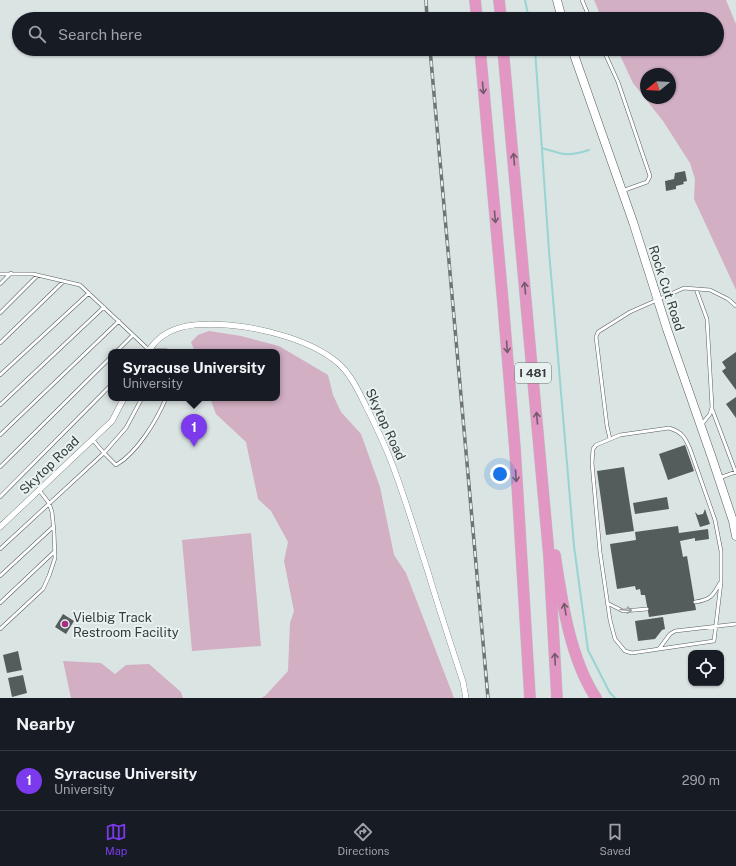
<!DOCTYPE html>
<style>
body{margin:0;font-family:"Public Sans",sans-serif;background:#242831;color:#f1f3f6}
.controls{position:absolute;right:12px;bottom:12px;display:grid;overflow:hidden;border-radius:8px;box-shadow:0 1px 3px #0004}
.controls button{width:36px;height:36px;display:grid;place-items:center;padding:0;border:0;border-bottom:1px solid #363941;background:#171b24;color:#f1f3f6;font:20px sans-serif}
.compass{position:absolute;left:640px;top:68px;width:36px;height:36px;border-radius:50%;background:#171b24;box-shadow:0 1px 3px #0004;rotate:252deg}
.you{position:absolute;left:500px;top:474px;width:14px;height:14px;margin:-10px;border:3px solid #fff;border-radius:50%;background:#1a73e8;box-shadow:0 0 0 6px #1a73e833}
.badge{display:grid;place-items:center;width:26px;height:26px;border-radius:50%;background:#7c3aed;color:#fff;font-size:13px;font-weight:700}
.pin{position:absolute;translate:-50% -33px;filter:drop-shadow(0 1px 2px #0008)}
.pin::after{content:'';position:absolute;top:21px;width:14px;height:12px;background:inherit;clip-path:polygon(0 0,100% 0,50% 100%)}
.popup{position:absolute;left:108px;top:349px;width:172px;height:52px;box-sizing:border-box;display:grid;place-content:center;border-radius:8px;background:#171b24;filter:drop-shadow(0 1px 3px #0005);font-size:13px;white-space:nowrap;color:#9ea1a6}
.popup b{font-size:15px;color:#f1f3f6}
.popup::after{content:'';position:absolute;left:50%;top:100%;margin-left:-8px;border:8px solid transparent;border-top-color:#171b24}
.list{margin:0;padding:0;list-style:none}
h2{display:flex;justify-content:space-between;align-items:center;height:52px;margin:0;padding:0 16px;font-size:17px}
h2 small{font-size:13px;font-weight:400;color:#9ea1a6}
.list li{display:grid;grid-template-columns:26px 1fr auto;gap:12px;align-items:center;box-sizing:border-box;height:60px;padding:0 16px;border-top:1px solid #363941}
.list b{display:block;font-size:15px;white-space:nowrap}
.list p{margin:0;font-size:13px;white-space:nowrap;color:#9ea1a6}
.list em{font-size:13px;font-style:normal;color:#9ea1a6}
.icon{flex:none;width:22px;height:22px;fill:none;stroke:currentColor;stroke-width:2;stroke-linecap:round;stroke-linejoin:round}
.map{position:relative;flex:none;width:736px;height:698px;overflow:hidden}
.search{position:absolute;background:#171b24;box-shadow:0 1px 3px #0004;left:12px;right:12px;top:12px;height:44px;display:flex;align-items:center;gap:10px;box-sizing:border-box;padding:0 14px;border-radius:22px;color:#9ea1a6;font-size:15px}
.sheet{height:112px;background:#171b24}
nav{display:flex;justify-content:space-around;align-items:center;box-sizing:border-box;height:56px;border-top:1px solid #363941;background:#171b24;font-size:11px;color:#9ea1a6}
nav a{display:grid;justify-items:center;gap:2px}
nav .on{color:#7c3aed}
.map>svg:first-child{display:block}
.green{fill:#d2afc3;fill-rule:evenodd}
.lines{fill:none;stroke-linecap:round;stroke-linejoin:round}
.stream{stroke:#98d4d2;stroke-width:2}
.building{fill:#555d5c}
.lane-casing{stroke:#575f5e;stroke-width:4}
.street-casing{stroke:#575f5e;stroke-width:6}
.secondary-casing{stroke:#575f5e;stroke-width:9}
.highway-casing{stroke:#bfc0c0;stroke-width:12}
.lane{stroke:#fff;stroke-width:3}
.street{stroke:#fff;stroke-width:5.5}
.secondary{stroke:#fff;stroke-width:8}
.highway{stroke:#e196c4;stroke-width:11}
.rail-casing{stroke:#6e7474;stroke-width:3.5}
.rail{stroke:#e7f1f0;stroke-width:2;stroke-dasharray:6;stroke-linecap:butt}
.oneway{stroke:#735b6b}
.oneway2{stroke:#9c9d9d}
.poi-dot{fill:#a82e83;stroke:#e7f1f0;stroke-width:1.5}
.labels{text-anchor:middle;stroke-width:4;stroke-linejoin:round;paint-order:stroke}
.shield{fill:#e7f1f0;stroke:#6c7271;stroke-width:1}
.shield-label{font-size:12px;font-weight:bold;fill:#383b3b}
.street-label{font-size:13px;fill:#383b3b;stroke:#e7f1f0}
.poi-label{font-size:13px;fill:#383b3b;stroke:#e7f1f0;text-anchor:start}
</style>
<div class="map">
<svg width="736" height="698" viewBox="0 0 736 698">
<rect width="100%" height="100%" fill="#dae4e3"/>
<path class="green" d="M594 0H726L736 24V290L694 199 695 179 690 163 663 121 633 83 617 49H717V19H602ZM646 74H670V98H646Z
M209 331 241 336 279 346 328 375 333 395 341 412 361 434 380 487 394 555 406 573 454 698H261L265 696 288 671 290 623 294 611 284 561 288 542 271 511 258 499 246 442 216 414 210 398H277V352H195L191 342 198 335Z
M251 533 261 646 192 651 182 540Z
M63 661 101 663 115 674 126 665 149 664 181 692 183 698H71Z"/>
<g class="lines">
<path class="stream" d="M525 0 529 19
M535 49 549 251 574 546 588 650 610 693 615 698
M542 148C565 155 566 157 589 150"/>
</g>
<path class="building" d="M685 171 687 181 683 182 684 184 676 186V189L666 191 665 181 674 179 675 173Z
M736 352V390L722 371 726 368 722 362Z
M736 397V418L726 404Z
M685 445 694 471 668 480 659 454Z
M624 467 634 531 606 535 597 471Z
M667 497 669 509 635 514 633 503Z
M705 509 710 524 700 527 695 512 698 515 703 514Z
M678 526 679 533 708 529 709 539 695 541V538L680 541 683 557 687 556 696 610 649 617 645 595H641L640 589 636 590 635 586 617 589 610 544 636 540 635 532Z
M63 614 74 621 66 634 55 627Z
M663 617 665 629 662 630 655 639 638 641 635 621Z
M18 651 22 670 7 673 3 655Z
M23 675 27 693 12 697 8 678Z"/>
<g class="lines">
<defs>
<path id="lane" d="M582 0 590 19
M603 49 618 82 650 176 647 182 622 191
M0 274H33L80 285 149 350H165L170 352
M0 284 11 273
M696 289 707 319 712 407 710 414 702 424
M0 313 38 275
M0 343 64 281
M116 352 133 335
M0 375 89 293
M0 405 104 307
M712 409 736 473
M669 428C682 432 685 437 690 449L715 520 721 551V582L714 641 632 653 625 651 615 639 610 620 600 552 592 463 593 449 596 445 620 435Z
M0 435 119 321
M92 439 104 453 126 428 142 398
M610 439 607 426 596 337 598 332 630 312 684 288 710 290 728 299 736 306
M0 467 111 357
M719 478 736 472
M0 497 111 385
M0 549 104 453 116 465C137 453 157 420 166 398
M0 576 54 526
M695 602C710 600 713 596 720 583
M0 603 54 552
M607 603 623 611 647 609
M0 629 43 589 49 576 55 558 54 532 52 512 49 503 39 490
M659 649 670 634 675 631 736 624"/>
<path id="street" d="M148 352C165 323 198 323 228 325 263 328 311 340 338 363 353 376 361 397 370 414 377 429 385 445 391 461 405 497 416 535 428 572 439 609 451 645 463 682L466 698
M0 527 112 421 124 398"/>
<path id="secondary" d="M557 0 562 19
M572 49 633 222 667 329 712 458 733 521 736 536"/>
<path id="highway" d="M475 0 477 19
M499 0 501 19
M480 49 503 303 515 449 530 698
M503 49 549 556 557 698
M555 555C562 602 570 658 596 698"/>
</defs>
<use href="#lane" class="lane-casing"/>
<use href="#street" class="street-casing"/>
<use href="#secondary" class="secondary-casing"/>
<use href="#highway" class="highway-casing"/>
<use href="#lane" class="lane"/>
<use href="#street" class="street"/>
<use href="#secondary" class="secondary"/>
<use href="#highway" class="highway"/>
<defs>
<path id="rail" d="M426 0 427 19
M430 49 488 698"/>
</defs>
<use href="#rail" class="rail-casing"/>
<use href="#rail" class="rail"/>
</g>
<defs><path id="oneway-shaft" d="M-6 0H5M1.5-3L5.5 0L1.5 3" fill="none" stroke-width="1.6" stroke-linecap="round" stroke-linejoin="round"/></defs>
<g class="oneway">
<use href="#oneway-shaft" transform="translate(483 88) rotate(85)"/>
<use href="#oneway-shaft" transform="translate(514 159) rotate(-95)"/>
<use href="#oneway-shaft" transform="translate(495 217) rotate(85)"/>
<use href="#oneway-shaft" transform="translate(525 288) rotate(-95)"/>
<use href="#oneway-shaft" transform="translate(507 347) rotate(86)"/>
<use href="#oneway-shaft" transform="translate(537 418) rotate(-95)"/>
<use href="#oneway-shaft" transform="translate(516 476) rotate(86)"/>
<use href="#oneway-shaft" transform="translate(565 609) rotate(-100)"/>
<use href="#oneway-shaft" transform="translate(555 659) rotate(-93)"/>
</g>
<use class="oneway2" href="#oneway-shaft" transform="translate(626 610) rotate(5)"/>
<circle class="poi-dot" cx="65" cy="624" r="4"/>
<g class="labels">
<rect class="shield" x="515" y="363" width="36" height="20" rx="3"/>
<g class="shield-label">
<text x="533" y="377">I 481</text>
</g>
<g class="street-label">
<text transform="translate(667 288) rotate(72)" y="5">Rock Cut Road</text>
<text transform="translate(386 424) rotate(65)" y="5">Skytop Road</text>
<text transform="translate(49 465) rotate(-44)" y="5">Skytop Road</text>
</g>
<g class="poi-label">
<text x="73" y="622">Vielbig Track<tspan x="73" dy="15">Restroom Facility</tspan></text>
</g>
</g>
</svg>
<div class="controls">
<button><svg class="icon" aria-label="locate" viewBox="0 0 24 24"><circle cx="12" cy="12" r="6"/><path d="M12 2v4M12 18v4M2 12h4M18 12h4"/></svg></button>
</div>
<svg class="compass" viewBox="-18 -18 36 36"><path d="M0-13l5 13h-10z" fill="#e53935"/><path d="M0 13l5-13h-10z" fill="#9ea1a6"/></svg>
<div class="you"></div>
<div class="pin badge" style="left:194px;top:447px">1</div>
<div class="popup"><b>Syracuse University</b>University</div>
<div class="search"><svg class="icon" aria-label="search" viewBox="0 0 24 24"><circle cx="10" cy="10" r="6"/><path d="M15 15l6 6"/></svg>Search here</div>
</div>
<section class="sheet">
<h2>Nearby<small></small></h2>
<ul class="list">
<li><span class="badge">1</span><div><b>Syracuse University</b><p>University</p></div><em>290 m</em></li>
</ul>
</section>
<nav>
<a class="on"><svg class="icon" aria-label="map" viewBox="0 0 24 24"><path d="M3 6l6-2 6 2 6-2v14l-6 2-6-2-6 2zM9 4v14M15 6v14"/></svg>Map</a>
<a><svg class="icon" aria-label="directions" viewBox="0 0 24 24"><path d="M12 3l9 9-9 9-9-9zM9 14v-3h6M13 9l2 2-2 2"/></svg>Directions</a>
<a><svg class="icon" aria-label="saved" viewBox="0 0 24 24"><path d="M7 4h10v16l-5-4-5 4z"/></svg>Saved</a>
</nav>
